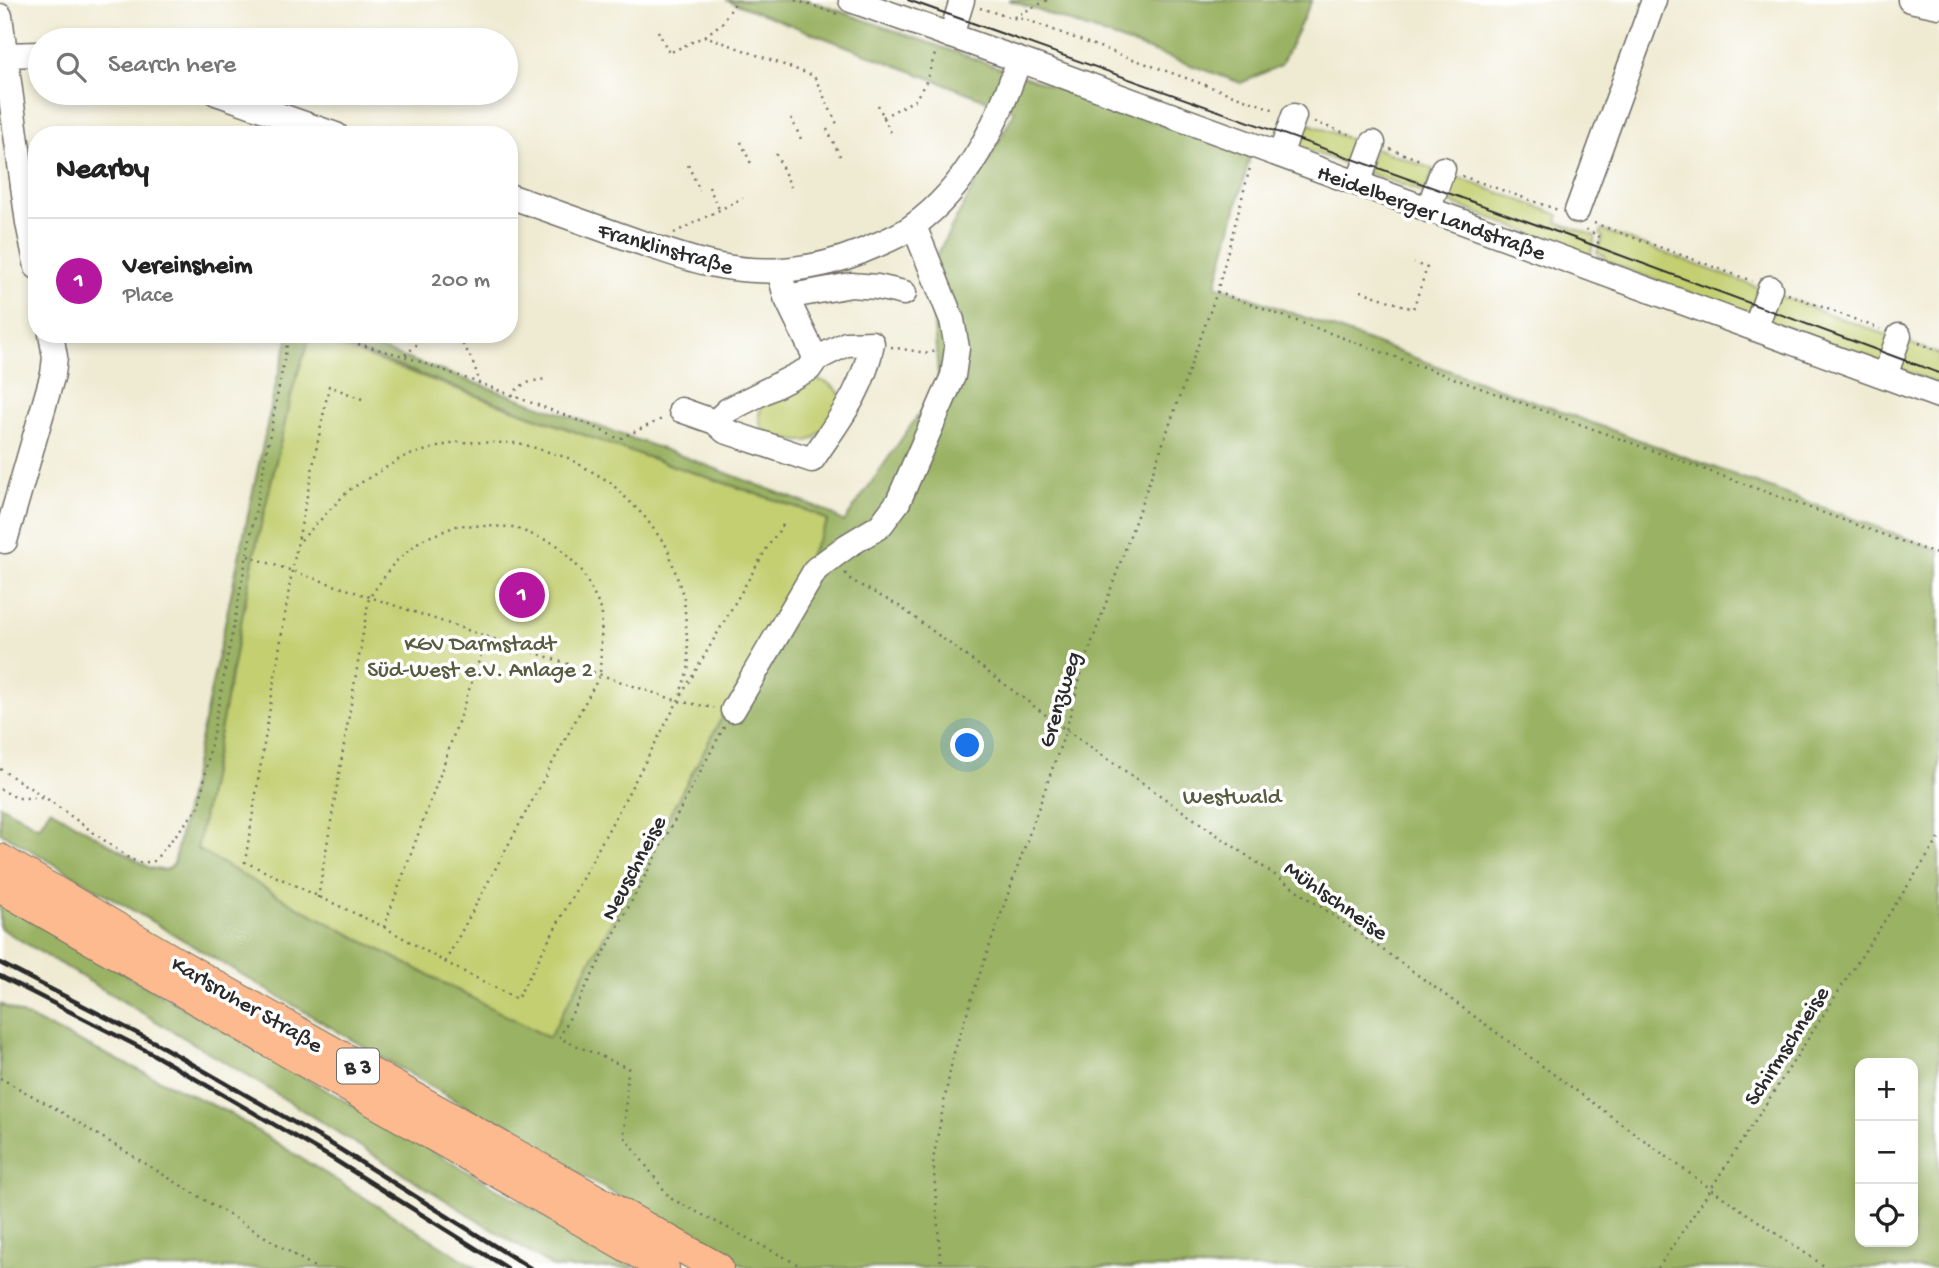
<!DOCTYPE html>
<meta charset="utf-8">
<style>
body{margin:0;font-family:"Gochi Hand",sans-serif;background:#f2f2f2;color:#222}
.controls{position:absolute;right:21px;bottom:21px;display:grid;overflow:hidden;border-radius:14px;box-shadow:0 4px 10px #0003}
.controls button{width:63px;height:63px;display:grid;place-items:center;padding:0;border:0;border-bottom:2px solid #e0e0e0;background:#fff;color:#222;font:35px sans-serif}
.you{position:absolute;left:968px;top:746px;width:24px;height:24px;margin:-18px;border:5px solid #fff;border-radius:50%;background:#1a73e8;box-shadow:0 0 0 10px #1a73e833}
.badge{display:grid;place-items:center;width:46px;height:46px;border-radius:50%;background:#b5179e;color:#fff;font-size:23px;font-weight:700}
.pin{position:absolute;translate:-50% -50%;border:4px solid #fff;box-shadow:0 2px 7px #0006}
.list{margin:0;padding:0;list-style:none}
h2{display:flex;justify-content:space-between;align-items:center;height:91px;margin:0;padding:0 28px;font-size:30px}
h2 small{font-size:23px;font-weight:400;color:#767676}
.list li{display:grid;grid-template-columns:46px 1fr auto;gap:21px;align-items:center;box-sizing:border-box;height:126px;padding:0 28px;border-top:2px solid #e0e0e0}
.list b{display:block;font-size:26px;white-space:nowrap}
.list p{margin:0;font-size:23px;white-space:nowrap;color:#767676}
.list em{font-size:23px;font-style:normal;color:#767676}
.icon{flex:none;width:38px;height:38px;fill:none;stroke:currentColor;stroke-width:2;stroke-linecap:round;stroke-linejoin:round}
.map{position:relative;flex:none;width:1939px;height:1268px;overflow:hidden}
.search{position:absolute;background:#fff;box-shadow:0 4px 10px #0003;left:28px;top:28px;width:490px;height:77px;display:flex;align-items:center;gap:18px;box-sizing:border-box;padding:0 24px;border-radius:38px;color:#767676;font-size:26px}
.panel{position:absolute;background:#fff;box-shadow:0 4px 10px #0003;left:28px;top:126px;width:490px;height:217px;border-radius:28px}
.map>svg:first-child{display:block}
.green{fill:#c3cf71;stroke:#777d4e;stroke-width:2}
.forest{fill:#9ab263;stroke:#626e47;stroke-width:2;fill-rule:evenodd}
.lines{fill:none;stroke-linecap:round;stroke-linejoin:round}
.minor-casing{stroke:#706e66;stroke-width:27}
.major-casing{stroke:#706e66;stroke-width:32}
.path{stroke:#706e66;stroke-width:2.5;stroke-dasharray:2 5;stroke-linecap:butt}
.minor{stroke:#fff;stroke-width:24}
.major{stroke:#fcba8e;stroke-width:30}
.tram{stroke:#2b2b2b;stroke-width:2}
.rail{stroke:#2b2b2b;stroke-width:4.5}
.labels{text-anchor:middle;stroke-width:7;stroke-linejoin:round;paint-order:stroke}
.shield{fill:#fff;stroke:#6b6b6b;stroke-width:2}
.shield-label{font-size:21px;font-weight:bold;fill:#2b2b2b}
.street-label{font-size:23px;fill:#2b2b2b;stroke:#fff}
.park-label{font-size:23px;fill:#595c40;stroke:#fff}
</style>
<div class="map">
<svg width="1939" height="1268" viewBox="0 0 1939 1268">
<rect width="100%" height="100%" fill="#fff"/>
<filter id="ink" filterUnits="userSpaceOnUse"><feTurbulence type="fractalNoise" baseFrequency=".0143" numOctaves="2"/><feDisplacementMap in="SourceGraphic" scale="14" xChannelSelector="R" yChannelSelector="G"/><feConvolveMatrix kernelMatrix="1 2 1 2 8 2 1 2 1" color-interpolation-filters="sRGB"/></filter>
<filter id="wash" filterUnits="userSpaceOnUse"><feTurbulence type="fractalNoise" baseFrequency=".00686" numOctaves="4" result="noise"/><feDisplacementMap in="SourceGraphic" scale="28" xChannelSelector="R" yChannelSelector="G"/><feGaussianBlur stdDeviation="1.57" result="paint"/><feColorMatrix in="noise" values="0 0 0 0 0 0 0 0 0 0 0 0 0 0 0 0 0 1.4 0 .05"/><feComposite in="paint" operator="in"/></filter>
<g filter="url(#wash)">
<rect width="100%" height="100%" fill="#efebd3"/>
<path class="green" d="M1301 121 1364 144 1357 168 1290 144Z
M1375 148 1433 169 1425 193 1366 172Z
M1451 175 1549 211 1559 215 1557 222 1596 236 1590 256 1441 199Z
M1602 230 1763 289 1753 316 1604 261 1605 256 1597 253 1603 236 1600 235Z
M1777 295 1895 338 1883 363 1768 321Z
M310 336 617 447 814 513 828 521 549 1039 298 907 197 849 255 551 293 388Z
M1903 341 1939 354V384L1896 368Z
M807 379C823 379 833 383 842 397 834 409 825 431 813 439 803 445 767 436 761 426 757 419 760 411 762 404Z"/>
<path class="forest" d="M726 0H808L1250 156 1216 285 1939 550V1268H748L590 1180 0 832V805L39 827 50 809 150 868C161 870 168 873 174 863L276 383 290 334H337L682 456 826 511 844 522 939 385 931 290 935 258 1015 111ZM310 336 320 337 617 447 814 513 828 521 549 1038 298 907 197 849 255 551 293 388ZM1860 1063H1913V1242H1860Z
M1009 0H1312L1281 65 1241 83Z
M0 902 635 1268H554L243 1073 0 928Z
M0 1004 227 1112 477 1268H0Z"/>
</g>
<g filter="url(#ink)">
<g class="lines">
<defs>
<path id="minor" d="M851 0 1039 67 1939 396
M1910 0 1939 6
M0 16 28 223 37 267
M951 36 962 0
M5 55 40 54
M216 93 336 135
M1280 155 1294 116
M1358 183 1373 143
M509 196C553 211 596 227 639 242 666 251 693 261 720 266 767 275 816 270 860 252 878 244 897 238 913 226 968 187 998 122 1019 60
M1428 210 1443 169
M1577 211 1654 0
M786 297 851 285 877 287 904 293
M1755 329 1770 288
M1885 376 1899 336
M681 410 715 422 725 431 812 460C839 419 863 392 872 343L846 344 816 359 786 297 779 270
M715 422 728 410 809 369 816 359
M0 539 5 541 53 374 55 357 51 334
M733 710 816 569 847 546 880 526 898 502 953 376 957 348 952 320 914 226"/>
<path id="major" d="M0 859 225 991 718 1268
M0 887 664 1268"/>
</defs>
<use href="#minor" class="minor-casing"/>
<use href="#major" class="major-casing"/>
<path class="path" d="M795 0 837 14
M980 8 1012 18 1025 19 1077 39 1275 110
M1014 17 1048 0
M658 31 669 53 705 36 814 76 837 124
M705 36 722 23 737 0
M878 105 892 135
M883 117 915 100 926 82 936 51
M791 118 802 141
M1314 122 1354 136
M827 129 842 160
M741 142 752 166
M1390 149 1423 161
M776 154 791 187
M688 165 700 191
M1462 176 1558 210
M709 187 719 209
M1594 223 1752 281
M1586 229 1600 237 1596 248
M674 233 743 198
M1361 291 1413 309 1427 268 1414 263
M1217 292 1939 555
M1788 294 1880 329
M332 334 358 344 404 356 479 383 588 424 619 439 662 419
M453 334C467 346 476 366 479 383
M1919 343 1939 351
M891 347 926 353 937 351
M405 355 429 334
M512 396C519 383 532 381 546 379
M362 399 329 386 292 571 245 862 384 927 440 775 487 637
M301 540 349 490 403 457 455 442 519 443 568 458 610 482 644 516 667 547 684 598 689 666 680 694
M248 556 678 701 714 708
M845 573 851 580 899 606 1066 730 1393 957 1711 1189 1827 1268
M724 727 559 1038 628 1068 624 1136 670 1198 805 1268
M0 769 46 798 130 859 141 863 154 861 199 807 289 334
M0 789 17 798H43
M318 898 369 598 394 563 421 540 459 525 513 527 556 544 582 571 602 611 600 675 445 962
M384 927 445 962 517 999 678 701 768 546 786 521
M0 1078 56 1109 316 1268
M941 1268 933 1160 953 1056 978 979 1066 730 1083 667 1217 292 1251 164
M1658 1268C1754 1126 1843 981 1939 839"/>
<use href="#minor" class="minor"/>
<use href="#major" class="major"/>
<path class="tram" d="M908 0 1571 237 1939 373"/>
<path class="rail" d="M0 963 154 1042 333 1145 530 1268
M0 976 149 1052 330 1157 507 1268"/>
</g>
</g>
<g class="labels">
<rect class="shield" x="337" y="1048.5" width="42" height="35" rx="5"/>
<g class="shield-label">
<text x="358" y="1073">B 3</text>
</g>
<g class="street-label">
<text transform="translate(1432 211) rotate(20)" y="8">Heidelberger Landstraße</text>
<text transform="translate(666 247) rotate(16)" y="8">Franklinstraße</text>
<text transform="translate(1058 699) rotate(-73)" y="8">Grenzweg</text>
<text transform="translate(632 867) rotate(-62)" y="8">Neuschneise</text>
<text transform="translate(1337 899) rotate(35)" y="8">Mühlschneise</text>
<text transform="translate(248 1003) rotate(30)" y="8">Karlsruher Straße</text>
<text transform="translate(1785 1045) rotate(-57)" y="8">Schirmschneise</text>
</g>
<g class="park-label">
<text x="480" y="650">KGV Darmstadt<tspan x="480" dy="26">Süd-West e.V. Anlage 2</tspan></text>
<text x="1232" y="803">Westwald</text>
</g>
</g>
</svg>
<div class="controls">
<button>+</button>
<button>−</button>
<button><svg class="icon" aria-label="locate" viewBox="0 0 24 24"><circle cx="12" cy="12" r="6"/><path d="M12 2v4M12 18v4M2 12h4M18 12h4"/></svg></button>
</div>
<div class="you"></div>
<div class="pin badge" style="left:522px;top:595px">1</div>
<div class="search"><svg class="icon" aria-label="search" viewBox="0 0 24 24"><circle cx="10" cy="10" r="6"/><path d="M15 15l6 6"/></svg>Search here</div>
<section class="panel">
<h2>Nearby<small></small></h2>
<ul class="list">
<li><span class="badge">1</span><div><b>Vereinsheim</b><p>Place</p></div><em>200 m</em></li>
</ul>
</section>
</div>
